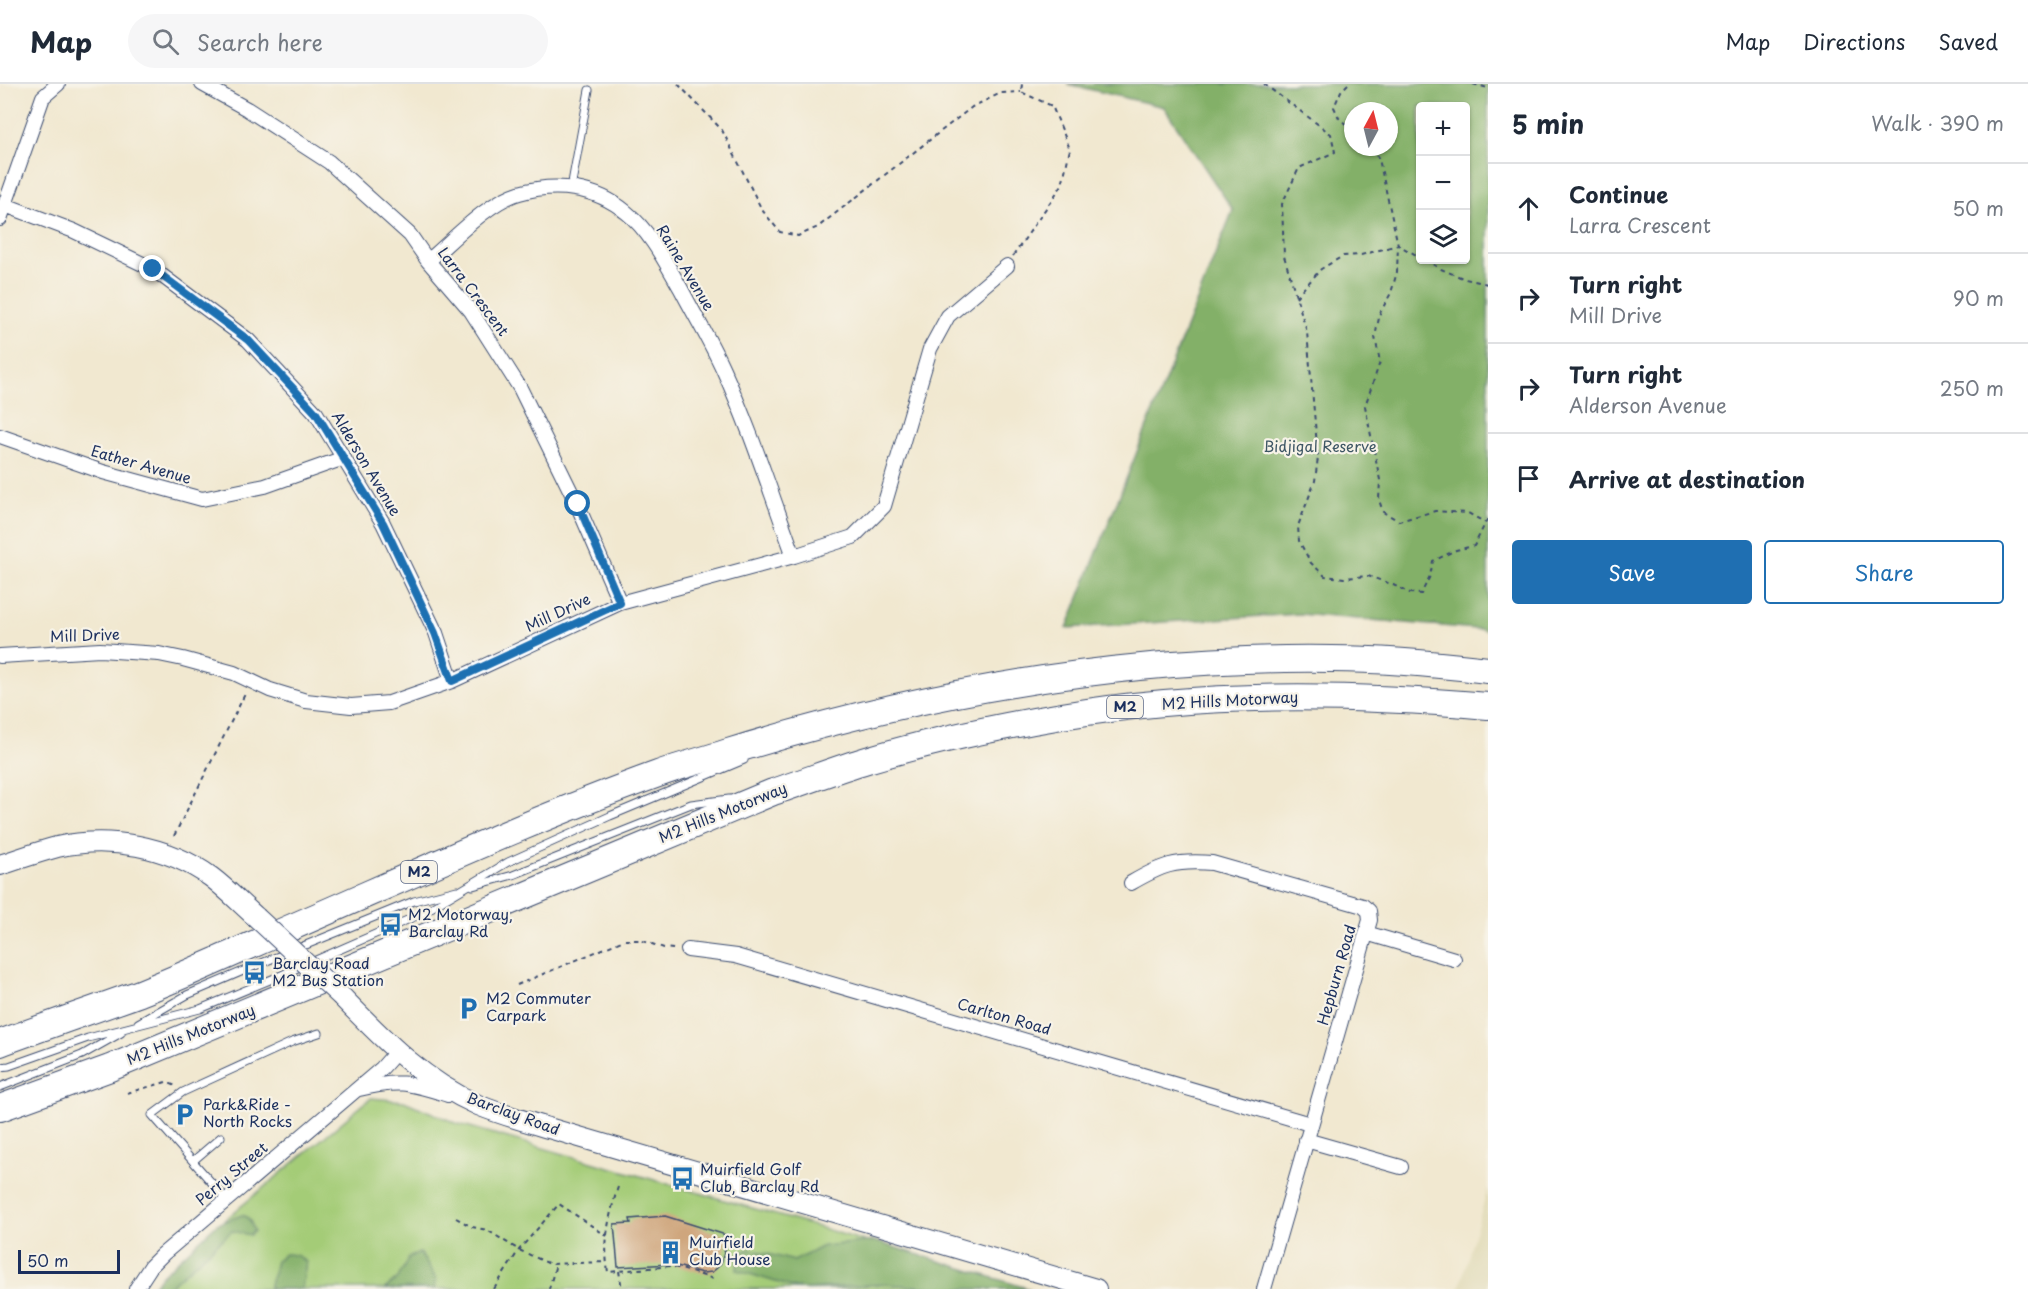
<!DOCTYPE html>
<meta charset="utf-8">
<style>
body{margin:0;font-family:"Playpen Sans",sans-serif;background:#f6f6f7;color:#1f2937}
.controls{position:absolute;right:18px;top:18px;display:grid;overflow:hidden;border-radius:6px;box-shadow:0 2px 4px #0004}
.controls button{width:54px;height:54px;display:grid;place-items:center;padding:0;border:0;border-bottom:2px solid #e0e1e3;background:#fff;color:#1f2937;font:30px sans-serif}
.compass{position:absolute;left:1344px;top:18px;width:54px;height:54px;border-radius:50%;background:#fff;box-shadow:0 2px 4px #0004;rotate:7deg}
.scale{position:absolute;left:18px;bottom:15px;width:102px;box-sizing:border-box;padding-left:6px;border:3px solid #1b2f5e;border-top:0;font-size:16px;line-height:21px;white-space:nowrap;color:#1b2f5e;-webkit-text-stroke:4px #f7f3e8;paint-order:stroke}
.stop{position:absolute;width:18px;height:18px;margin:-14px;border:4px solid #1f6fb2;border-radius:50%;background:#fff}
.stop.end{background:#1f6fb2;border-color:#fff;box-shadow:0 2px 6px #0008}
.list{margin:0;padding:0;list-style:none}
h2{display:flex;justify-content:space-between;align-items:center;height:78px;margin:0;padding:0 24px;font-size:26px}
h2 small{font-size:20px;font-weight:400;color:#747a83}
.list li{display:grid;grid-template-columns:39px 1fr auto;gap:18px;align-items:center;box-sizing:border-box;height:90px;padding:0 24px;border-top:2px solid #e0e1e3}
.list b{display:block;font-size:22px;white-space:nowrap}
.list p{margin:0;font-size:20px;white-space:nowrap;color:#747a83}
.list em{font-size:20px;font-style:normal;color:#747a83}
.actions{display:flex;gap:12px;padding:18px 24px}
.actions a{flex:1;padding:14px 0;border:2px solid #1f6fb2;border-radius:6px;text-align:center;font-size:21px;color:#1f6fb2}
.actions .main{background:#1f6fb2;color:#fff}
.icon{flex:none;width:33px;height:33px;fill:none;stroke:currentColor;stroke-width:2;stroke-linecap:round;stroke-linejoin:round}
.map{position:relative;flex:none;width:1488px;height:1205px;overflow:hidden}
header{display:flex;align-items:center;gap:36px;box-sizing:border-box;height:84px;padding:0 30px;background:#fff;border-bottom:2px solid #e0e1e3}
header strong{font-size:28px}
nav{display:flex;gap:33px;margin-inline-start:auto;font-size:21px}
.search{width:420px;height:54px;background:#f6f6f7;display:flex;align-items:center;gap:15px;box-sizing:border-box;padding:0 21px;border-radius:33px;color:#747a83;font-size:22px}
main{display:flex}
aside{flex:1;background:#fff}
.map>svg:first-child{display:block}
.built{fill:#e2dcba}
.green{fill:#a4cc77;stroke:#607e6a;stroke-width:1.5}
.forest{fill:#83b068;stroke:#4f7063;stroke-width:1.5;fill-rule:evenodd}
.building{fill:#cfa67d}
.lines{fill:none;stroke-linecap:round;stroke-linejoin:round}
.lane-casing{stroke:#3b4b6f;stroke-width:9}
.street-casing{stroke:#3b4b6f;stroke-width:16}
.secondary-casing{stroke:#3b4b6f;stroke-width:22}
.highway-casing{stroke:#3b4b6f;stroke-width:28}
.path{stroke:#3b4b6f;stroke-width:2;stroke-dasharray:4.5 4.5;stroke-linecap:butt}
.lane{stroke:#fff;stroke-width:7}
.street{stroke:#fff;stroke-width:14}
.secondary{stroke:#fff;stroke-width:20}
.highway{stroke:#fff;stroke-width:26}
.secondary-bridge-casing{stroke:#3b4b6f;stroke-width:22;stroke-linecap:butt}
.secondary-bridge{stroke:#fff;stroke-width:20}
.route{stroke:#1f6fb2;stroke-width:8}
.labels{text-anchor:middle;stroke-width:4.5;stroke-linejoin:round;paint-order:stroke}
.shield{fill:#f7f3e8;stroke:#5d6a87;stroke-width:1.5}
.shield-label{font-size:14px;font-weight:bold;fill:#1b2f5e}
.street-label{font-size:15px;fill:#1b2f5e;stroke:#f7f3e8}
.park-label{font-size:15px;fill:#3d5664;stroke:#f7f3e8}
.poi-label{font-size:15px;fill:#1b2f5e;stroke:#f7f3e8;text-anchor:start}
</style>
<header>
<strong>Map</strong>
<div class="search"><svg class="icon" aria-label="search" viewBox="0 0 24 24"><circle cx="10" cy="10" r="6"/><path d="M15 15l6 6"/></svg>Search here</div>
<nav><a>Map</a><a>Directions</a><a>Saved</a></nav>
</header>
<main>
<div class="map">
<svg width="1488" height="1205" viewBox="0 0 1488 1205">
<rect width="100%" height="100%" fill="#f7f3e8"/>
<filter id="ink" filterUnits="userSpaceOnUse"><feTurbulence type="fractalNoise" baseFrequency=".0167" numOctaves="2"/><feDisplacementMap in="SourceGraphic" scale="12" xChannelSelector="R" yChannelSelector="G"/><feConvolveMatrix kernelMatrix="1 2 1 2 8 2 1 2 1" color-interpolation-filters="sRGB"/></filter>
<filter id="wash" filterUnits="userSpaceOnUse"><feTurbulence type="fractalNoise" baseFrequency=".008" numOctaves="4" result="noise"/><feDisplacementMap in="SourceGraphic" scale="24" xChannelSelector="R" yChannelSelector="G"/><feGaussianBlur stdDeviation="1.35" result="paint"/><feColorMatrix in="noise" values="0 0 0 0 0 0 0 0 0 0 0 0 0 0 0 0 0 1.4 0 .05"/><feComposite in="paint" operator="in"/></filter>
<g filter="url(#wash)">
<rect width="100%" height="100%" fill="#f1e8d0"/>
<path class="built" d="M1488 1104V1205H1459Z"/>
<path class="green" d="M371 1014 404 1017 456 1039 825 1145 1020 1205H153L197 1159Z"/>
<path class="forest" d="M1067 0H1488V546L1299 530 1067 544 1233 126 1164 23ZM1466 22V176H1420V22ZM1353 27H1389V63H1353Z
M242 1131C250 1133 251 1139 254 1147L250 1151 232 1147 166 1205H152L159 1194 217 1140Z
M874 1157 1030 1205H948L886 1200 808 1205 795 1204 737 1186 739 1169 750 1165 794 1177 823 1162Z
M420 1169 436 1195 434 1205H385L398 1194 409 1173Z
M285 1170 296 1171 306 1178 302 1205H269L276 1177Z"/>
<g id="blocks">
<path class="building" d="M665 1132 729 1152 721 1179 717 1184 712 1188 702 1189 670 1180 618 1183 614 1140 631 1139 630 1135Z"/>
</g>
</g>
<g filter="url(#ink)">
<use href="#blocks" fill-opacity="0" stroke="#3b4b6f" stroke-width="1.5"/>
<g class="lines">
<defs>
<path id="lane" d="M571 104 589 6
M473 802 513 791 691 720 729 715
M138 939 187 911 269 876 414 817 457 806
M0 983 9 982 88 954 200 925 277 893 421 830 508 778 610 732 744 676
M0 1003 82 971 121 949
M193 1077 221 1053
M227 1116 152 1031 183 1008 292 958 319 949"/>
<path id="street" d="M202 0 247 25 329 78 410 151 428 177 471 227 520 304 577 420 620 519
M5 121 74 147 153 185 248 256 316 329 383 439 436 549 452 597
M0 135 43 13 58 0
M428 177C453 156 488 118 519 109 556 98 596 103 626 128 650 147 666 179 681 205 695 232 711 258 723 285 751 346 771 410 794 472
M0 352 103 388 202 415 265 402 344 374
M0 572 100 566 159 570 183 575 234 589 270 606 306 617 351 622 389 619 452 597 620 519 794 472 853 453 884 422 930 265 948 232 1007 182
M1131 799C1162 781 1175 776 1212 779L1363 822 1369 827 1370 836 1264 1205
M1366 849 1454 875
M688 866 736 872 1310 1040
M359 1005C400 995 409 999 448 1011
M1306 1056 1401 1083
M136 1205 151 1182 163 1170 382 984 397 967"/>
<path id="secondary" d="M0 781C19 775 38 768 57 763 109 751 168 762 211 793 227 805 241 820 256 833
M342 913C383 955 423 997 478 1021 502 1031 528 1038 552 1045L1096 1205"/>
<path id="highway" d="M0 959C46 942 93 926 140 909 190 889 240 866 290 844 412 791 533 735 658 690 680 682 703 676 725 669 921 608 1126 572 1332 575 1384 575 1436 580 1488 586
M0 1024 110 984 773 708C804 698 836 685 867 676 931 657 997 643 1062 632 1203 608 1346 610 1488 622"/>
</defs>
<use href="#lane" class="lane-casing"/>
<use href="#street" class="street-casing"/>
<use href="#secondary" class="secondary-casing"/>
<use href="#highway" class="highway-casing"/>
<path class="path" d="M678 0 722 46 762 126 780 148 798 152 818 143 972 23 1001 9 1021 8
M1264 0 1331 50 1335 68 1299 84 1282 120 1284 172 1307 248 1318 373 1315 397 1298 442 1299 457 1311 479 1325 492 1344 494 1368 492 1391 500 1410 509 1421 510 1430 492 1433 477 1456 466 1474 462 1488 434
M1348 0 1341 7 1334 23 1339 34 1353 47
M1473 0 1488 4
M1371 63 1379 75 1398 161 1397 188 1391 209 1380 229 1375 253 1380 278 1365 322 1380 396 1379 416 1383 428 1399 437 1435 427 1468 429 1486 439
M1013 172 1062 101 1070 65 1052 22 1021 8 1022 0
M1425 176 1441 185 1465 195 1488 200
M1296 213 1321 185 1343 172 1361 171 1398 161 1420 173
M174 752 245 610
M517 901 624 856H640L664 864 674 865
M127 1009 166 998 176 1002
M618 1103C609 1131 603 1159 608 1188L671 1182 714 1195
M456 1134 472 1143 487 1146 519 1166 550 1180 606 1178
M619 1187 622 1205
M494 1205 519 1166 559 1120 607 1152
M549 1205 556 1180"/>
<use href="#lane" class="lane"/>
<use href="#street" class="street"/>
<use href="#secondary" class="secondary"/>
<use href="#highway" class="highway"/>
<defs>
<path id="secondary-bridge" d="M256 833 342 913"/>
</defs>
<use href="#secondary-bridge" class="secondary-bridge-casing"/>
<use href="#secondary-bridge" class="secondary-bridge"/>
</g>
</g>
<g class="lines" filter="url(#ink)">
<path class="route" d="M153 185 248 256 316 329 383 439 435 549 452 597 620 519 578 420"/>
</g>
<defs>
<symbol id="bus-bare" viewBox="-9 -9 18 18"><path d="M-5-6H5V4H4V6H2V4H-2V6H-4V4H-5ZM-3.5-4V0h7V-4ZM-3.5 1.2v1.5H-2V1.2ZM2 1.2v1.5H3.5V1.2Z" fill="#1f6fb2" stroke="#f7f3e8" stroke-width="2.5" paint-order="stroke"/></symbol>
<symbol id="parking-bare" viewBox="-9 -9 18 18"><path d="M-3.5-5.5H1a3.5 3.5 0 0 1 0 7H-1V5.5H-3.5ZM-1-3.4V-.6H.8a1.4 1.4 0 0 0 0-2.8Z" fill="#1f6fb2" stroke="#f7f3e8" stroke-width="2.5" paint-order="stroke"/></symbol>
<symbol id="building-bare" viewBox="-9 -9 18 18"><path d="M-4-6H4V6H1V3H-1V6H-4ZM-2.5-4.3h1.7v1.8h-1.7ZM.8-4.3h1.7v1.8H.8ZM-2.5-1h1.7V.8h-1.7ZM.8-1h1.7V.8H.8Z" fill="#1f6fb2" stroke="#f7f3e8" stroke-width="2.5" paint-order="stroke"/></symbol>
</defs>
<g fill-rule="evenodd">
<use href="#bus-bare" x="374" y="824" width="33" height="33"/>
<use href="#bus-bare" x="238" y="872" width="33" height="33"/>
<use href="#parking-bare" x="452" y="908" width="33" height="33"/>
<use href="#parking-bare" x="168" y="1014" width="33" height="33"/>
<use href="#bus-bare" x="666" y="1078" width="33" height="33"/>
<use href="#building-bare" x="654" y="1152" width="33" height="33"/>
</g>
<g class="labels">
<g class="shield">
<rect x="1107" y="612" width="36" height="22" rx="4.5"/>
<rect x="401" y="777" width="36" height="22" rx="4.5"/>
</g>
<g class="shield-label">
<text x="1125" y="628">M2</text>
<text x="419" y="793">M2</text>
</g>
<g class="street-label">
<text transform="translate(685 184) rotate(59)" y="5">Raine Avenue</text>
<text transform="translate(473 208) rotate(53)" y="5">Larra Crescent</text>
<text transform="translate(366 380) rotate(59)" y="5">Alderson Avenue</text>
<text transform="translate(141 381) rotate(16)" y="5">Eather Avenue</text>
<text transform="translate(558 529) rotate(-25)" y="5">Mill Drive</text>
<text transform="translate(85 552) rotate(-2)" y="5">Mill Drive</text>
<text transform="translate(1230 617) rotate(-3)" y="5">M2 Hills Motorway</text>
<text transform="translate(723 729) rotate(-22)" y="5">M2 Hills Motorway</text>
<text transform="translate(1337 891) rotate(-74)" y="5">Hepburn Road</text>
<text transform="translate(1004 933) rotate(16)" y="5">Carlton Road</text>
<text transform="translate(191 951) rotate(-22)" y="5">M2 Hills Motorway</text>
<text transform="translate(513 1030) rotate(20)" y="5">Barclay Road</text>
<text transform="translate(232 1090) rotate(-40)" y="5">Perry Street</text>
</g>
<g class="park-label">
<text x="1320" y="368">Bidjigal Reserve</text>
</g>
<g class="poi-label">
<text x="408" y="836">M2 Motorway,<tspan x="408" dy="17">Barclay Rd</tspan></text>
<text x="272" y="885">Barclay Road<tspan x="272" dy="17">M2 Bus Station</tspan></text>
<text x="486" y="920">M2 Commuter<tspan x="486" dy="17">Carpark</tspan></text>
<text x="203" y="1026">Park&amp;Ride -<tspan x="203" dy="17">North Rocks</tspan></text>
<text x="700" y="1091">Muirfield Golf<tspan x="700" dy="17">Club, Barclay Rd</tspan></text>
<text x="689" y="1164">Muirfield<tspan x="689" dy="17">Club House</tspan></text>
</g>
</g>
</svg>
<div class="controls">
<button>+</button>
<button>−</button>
<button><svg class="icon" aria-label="layers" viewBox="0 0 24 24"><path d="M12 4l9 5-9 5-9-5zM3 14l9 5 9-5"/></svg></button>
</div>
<svg class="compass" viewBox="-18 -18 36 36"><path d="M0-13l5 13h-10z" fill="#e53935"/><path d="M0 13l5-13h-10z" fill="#747a83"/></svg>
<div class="scale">50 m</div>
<div class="stop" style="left:578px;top:420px"></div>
<div class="stop end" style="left:153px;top:185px"></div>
</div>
<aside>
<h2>5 min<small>Walk · 390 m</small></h2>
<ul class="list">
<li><svg class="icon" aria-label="ahead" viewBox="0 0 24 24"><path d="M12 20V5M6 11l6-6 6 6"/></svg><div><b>Continue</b><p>Larra Crescent</p></div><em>50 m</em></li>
<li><svg class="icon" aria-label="right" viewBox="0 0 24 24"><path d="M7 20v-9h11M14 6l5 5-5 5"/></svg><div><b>Turn right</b><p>Mill Drive</p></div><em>90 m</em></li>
<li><svg class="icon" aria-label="right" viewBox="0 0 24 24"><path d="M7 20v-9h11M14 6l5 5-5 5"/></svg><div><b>Turn right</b><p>Alderson Avenue</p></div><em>250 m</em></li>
<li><svg class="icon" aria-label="arrive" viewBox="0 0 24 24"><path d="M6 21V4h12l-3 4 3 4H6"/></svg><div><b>Arrive at destination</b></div></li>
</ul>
<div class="actions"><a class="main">Save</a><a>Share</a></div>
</aside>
</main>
